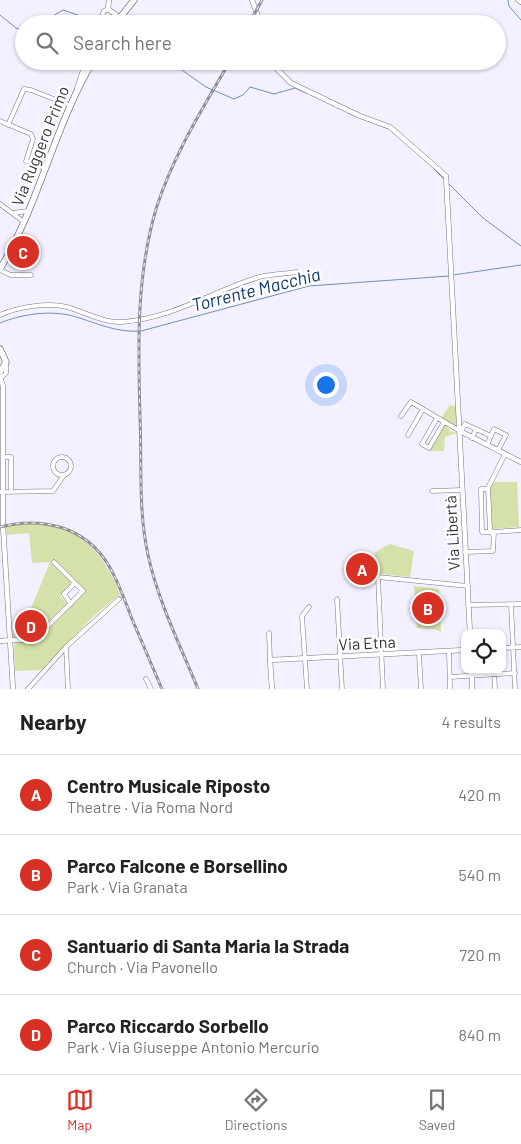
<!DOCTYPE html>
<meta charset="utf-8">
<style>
body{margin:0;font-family:Barlow,sans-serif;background:#f6f6f6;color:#222}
.controls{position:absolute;right:15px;bottom:15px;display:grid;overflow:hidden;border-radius:10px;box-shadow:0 1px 4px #0004}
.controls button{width:45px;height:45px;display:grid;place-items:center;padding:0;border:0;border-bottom:1px solid #e0e0e0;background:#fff;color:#222;font:25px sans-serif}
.you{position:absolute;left:325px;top:384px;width:18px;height:18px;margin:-12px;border:4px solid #fff;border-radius:50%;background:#1a73e8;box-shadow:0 0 0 8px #1a73e833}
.badge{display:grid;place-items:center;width:32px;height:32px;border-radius:50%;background:#d93025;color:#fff;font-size:16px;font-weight:700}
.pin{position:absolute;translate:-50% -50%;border:2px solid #fff;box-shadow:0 1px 5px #0006}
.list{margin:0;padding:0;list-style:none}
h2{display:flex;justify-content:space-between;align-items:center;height:65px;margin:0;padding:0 20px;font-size:21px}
h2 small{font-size:16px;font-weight:400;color:#767676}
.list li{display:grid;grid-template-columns:32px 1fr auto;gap:15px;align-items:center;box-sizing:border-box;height:80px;padding:0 20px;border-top:1px solid #e0e0e0}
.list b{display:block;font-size:19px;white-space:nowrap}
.list p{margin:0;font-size:16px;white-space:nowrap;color:#767676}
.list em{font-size:16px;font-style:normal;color:#767676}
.icon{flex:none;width:28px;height:28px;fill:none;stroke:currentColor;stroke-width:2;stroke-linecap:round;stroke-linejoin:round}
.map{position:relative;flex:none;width:521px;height:689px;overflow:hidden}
.search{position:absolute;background:#fff;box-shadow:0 1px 4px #0004;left:15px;right:15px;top:15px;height:55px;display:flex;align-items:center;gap:12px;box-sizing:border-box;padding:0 18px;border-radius:28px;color:#767676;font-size:19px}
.sheet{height:385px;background:#fff}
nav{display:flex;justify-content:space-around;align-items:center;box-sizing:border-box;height:70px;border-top:1px solid #e0e0e0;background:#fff;font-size:14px;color:#767676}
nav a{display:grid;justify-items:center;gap:2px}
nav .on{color:#d93025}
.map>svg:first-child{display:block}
.green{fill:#d4e1a8}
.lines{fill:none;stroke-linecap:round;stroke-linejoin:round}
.stream{stroke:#7190b9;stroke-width:1}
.minor-casing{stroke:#797585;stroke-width:5}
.tertiary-casing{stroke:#797585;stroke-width:5.5}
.primary-casing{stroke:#797585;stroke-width:7}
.minor{stroke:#fff;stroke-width:4}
.tertiary{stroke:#fff;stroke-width:4.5}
.primary{stroke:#fff;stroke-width:5.5}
.rail-casing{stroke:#908e99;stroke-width:3}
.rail{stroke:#fff;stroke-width:1;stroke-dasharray:4;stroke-linecap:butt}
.labels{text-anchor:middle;stroke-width:5;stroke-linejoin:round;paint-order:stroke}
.street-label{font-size:16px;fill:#323137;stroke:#fff}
.water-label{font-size:18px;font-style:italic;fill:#093769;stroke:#fff}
</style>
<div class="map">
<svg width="521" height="689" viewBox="0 0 521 689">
<rect width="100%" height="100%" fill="#f3f0ff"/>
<path class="green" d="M450 405 456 407 457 427 441 418Z
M444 425 450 429 449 431 457 433 445 437 444 451H429Z
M494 482H517L519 527 492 529 490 488Z
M23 523C75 520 102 549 120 594L94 616 41 670 15 671 14 643 38 640 86 591 53 559 51 562 72 583 60 596 67 603 34 636 13 637V629L21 633 50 562 32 563 29 533 7 535 6 526Z
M390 544 414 551 410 577 373 573 372 564H374L375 552Z
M414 586 439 589 441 632 434 629 417 628Z"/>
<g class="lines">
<path class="stream" d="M508 0 509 6 521 20
M0 15 16 28 24 31
M45 24 51 17 63 10 98 22
M157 61 167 66 179 68 206 87 234 99 243 95 250 87 274 94 295 88 306 93
M348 113 389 129 396 135
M426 161 444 179
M449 184 483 218 521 246
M453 275 521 265
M0 323C22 314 50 310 73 316 97 323 116 333 141 331L309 286 449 276"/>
<defs>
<path id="minor" d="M99 24 104 11 108 9
M77 88 86 61
M0 121 31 134 33 139 26 161 46 168
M8 125 24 89 31 90 69 105
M0 204 24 222
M12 213 29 211
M14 246 30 250V259
M0 270 11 275H31
M0 315C17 307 49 302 67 307 85 312 103 323 122 322 172 318 210 293 256 278 269 274 284 274 297 272
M1 378 6 373V363
M401 416 411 402 460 431
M437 418 422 444 429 448 444 422
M461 432 465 424 476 429
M408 435 423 409
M472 438 476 429 491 436
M487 445 494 429 506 435 498 450
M4 457H11V492
M53 466a9 9 0 1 1 18 0a9 9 0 1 1-18 0Z
M488 489H481L482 532H491
M432 491 462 490
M0 492 53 491 64 475
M493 535 490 529 488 488 505 454
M465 552 493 551 494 532 521 530
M337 599 342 689
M71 604 64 594 75 583
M511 604 515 689
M468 605 521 604
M269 633 270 660
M11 640H30L37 637 83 591 54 562
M66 647 68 689
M502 648 521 647
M449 651 450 689
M419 653 421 689
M494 670 495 689
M450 677 515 673
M146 679 151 689
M28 689 66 647 119 599
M307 689 302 616 309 607
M383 689 378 577 468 586"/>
<path id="tertiary" d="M109 0 108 9 119 17
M252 0 261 24
M518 0 521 2
M274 61 276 68 291 83 360 116 390 127 446 176 470 633
M0 377 3 386V526L13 689
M460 431 521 462
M0 641 11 640
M472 670V689
M272 689 270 660 465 650"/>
<path id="primary" d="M115 24 134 0
M0 269C39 204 54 127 93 61
M0 349 6 362 0 372"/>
</defs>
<use href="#minor" class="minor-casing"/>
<use href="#tertiary" class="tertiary-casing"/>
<use href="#primary" class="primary-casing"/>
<use href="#minor" class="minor"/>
<use href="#tertiary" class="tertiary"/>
<use href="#primary" class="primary"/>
<defs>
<path id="rail" d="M249 24 262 0
M0 527C43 516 86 527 109 566 119 583 125 601 132 619 142 642 152 666 162 689
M198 689C180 645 158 601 148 555 138 509 142 462 140 416 138 345 136 274 157 206 174 154 203 108 230 61"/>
</defs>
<use href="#rail" class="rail-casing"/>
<use href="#rail" class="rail"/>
</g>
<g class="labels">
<g class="street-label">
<text transform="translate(40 146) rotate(-68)" y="6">Via Ruggero Primo</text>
<text transform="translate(452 533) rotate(-93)" y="6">Via Libertà</text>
<text transform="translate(367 643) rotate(-3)" y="6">Via Etna</text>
</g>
<g class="water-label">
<text transform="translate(256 290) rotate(-14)" y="6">Torrente Macchia</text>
</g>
</g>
</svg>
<div class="controls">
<button><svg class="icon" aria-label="locate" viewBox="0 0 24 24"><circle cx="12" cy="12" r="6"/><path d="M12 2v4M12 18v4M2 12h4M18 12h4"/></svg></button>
</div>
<div class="you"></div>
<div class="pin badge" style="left:362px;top:569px">A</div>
<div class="pin badge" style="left:428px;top:608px">B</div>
<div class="pin badge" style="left:23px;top:252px">C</div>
<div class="pin badge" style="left:31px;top:626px">D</div>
<div class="search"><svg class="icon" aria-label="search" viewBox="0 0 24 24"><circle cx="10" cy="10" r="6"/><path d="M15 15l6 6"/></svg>Search here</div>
</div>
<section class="sheet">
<h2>Nearby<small>4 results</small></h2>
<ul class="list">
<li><span class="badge">A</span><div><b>Centro Musicale Riposto</b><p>Theatre · Via Roma Nord</p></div><em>420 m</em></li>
<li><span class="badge">B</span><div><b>Parco Falcone e Borsellino</b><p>Park · Via Granata</p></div><em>540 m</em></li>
<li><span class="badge">C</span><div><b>Santuario di Santa Maria la Strada</b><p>Church · Via Pavonello</p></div><em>720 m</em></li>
<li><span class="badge">D</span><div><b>Parco Riccardo Sorbello</b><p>Park · Via Giuseppe Antonio Mercurio</p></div><em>840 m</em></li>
</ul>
</section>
<nav>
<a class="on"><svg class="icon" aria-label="map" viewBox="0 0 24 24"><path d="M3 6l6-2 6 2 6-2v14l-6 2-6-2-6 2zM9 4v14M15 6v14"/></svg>Map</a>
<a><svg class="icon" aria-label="directions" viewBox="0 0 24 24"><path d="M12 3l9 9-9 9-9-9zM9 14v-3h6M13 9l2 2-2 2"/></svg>Directions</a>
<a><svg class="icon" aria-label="saved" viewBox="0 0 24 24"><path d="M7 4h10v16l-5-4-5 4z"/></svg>Saved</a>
</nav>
